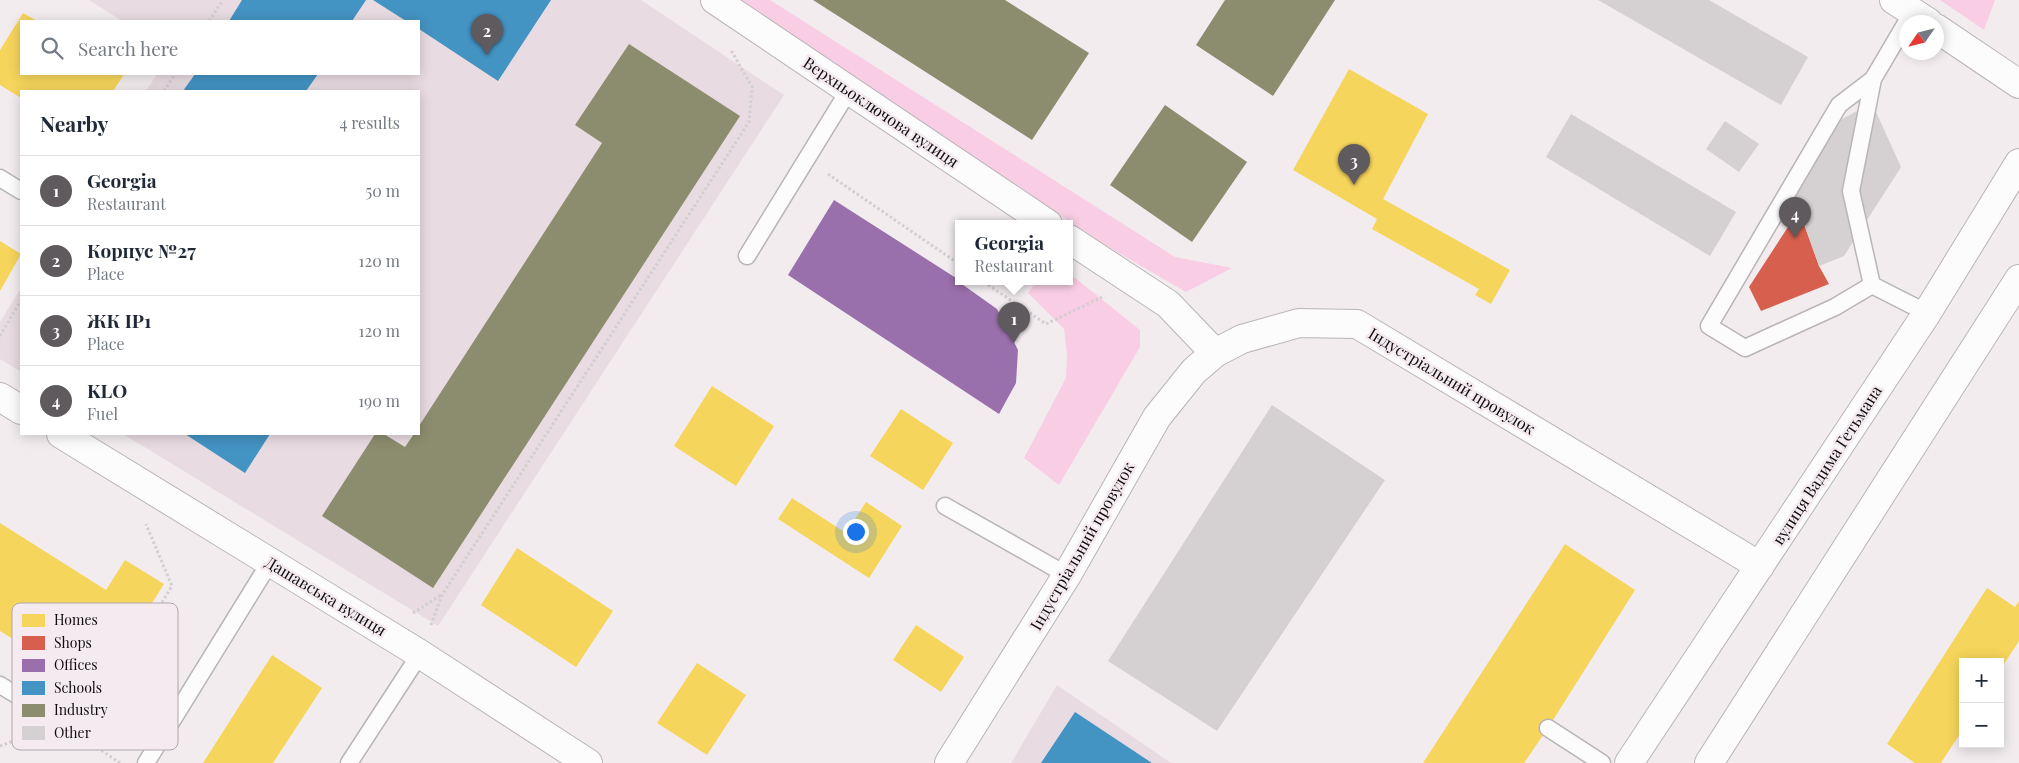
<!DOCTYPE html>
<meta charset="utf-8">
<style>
body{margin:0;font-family:"Playfair Display",serif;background:#f6f6f7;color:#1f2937}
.controls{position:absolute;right:15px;bottom:15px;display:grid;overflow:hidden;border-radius:0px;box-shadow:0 2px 12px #0003}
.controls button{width:45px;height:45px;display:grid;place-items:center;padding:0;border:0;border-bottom:1px solid #e0e1e3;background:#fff;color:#1f2937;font:25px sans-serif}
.compass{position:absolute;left:1899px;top:15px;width:45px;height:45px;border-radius:50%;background:#fff;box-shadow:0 2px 12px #0003;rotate:235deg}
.you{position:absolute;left:855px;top:531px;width:18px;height:18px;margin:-12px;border:4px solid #fff;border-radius:50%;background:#1a73e8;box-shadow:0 0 0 8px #1a73e833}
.badge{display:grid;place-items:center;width:32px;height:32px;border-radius:50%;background:#5f5a5d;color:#fff;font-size:16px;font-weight:700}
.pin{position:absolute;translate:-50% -41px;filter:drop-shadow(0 1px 2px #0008)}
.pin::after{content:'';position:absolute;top:26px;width:18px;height:15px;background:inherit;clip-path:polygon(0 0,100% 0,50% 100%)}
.popup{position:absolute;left:955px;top:220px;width:118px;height:65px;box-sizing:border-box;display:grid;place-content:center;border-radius:0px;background:#fff;filter:drop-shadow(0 1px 4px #0005);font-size:16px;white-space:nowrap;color:#747a83}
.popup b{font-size:19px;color:#1f2937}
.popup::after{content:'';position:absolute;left:50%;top:100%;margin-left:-10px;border:10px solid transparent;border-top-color:#fff}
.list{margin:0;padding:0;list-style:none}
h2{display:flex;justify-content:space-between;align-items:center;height:65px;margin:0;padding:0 20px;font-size:21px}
h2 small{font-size:16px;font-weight:400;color:#747a83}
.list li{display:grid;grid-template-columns:32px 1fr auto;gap:15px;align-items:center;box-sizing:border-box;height:70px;padding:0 20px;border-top:1px solid #e0e1e3}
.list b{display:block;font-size:19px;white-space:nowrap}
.list p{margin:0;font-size:16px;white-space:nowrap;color:#747a83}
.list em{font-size:16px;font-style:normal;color:#747a83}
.icon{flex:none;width:28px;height:28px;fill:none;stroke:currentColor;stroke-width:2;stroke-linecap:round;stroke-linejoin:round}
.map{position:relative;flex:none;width:2019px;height:763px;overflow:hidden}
.search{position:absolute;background:#fff;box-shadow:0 2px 12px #0003;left:20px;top:20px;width:400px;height:55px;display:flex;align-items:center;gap:12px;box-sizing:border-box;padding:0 18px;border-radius:0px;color:#747a83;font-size:19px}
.panel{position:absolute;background:#fff;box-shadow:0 2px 12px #0003;left:20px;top:90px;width:400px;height:345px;border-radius:0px}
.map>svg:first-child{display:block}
.built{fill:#e8dbe1}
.green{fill:#f9cde3}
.homes{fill:#f6d55c}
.shops{fill:#d6604d}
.offices{fill:#9970ab}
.schools{fill:#4393c3}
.industry{fill:#8c8c6e}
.building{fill:#d5d0d2}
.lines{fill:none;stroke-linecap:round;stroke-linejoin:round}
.lane-casing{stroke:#b9b4b7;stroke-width:19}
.street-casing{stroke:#b9b4b7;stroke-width:30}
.primary-casing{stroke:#b9b4b7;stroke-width:30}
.path{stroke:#d1cfd0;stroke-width:3;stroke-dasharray:2.5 2.5;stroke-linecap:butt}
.lane{stroke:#fdfcfd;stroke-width:16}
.street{stroke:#fdfcfd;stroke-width:28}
.primary{stroke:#fdfcfd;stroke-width:28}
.labels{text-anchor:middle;stroke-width:5;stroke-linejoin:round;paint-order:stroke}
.street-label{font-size:16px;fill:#100c0e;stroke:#f4eaef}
.key{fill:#f4eaef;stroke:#b0a7ac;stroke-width:1}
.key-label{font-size:14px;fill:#100c0e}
</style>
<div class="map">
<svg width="2019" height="763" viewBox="0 0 2019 763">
<rect width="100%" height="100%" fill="#f2ecef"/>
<path class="built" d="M89 0H641L784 95 438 626 123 434H419V91H146L157 74H419V21H122Z
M21 288V372L0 359V322Z
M1057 685 1171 763H1011Z"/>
<path class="green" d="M739 0H770L1175 257 1232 268 1186 292 1100 242Z
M1940 0H1995L1984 30Z
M1069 273 1140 330V347L1059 485 1024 458 1066 378 1067 355 1064 329 1028 293 1036 282H1069Z"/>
<path class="homes" d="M23 13 37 21H21V74H120L123 76 113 91H21V98L0 85V50Z
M1349 69 1428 114 1383 199 1510 270 1491 304 1475 295 1479 289 1372 229 1377 219 1293 170Z
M0 241 21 254 0 291Z
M712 386 774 426 736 486 674 446Z
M901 409 953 443 923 490 870 456Z
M792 498 846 533 866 502 902 526 869 578 778 519Z
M0 523 106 590 125 560 164 584 83 713 47 690 61 669 0 631Z
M1565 544 1635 590 1548 728 1524 763H1423Z
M517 548 613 611 576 667 481 605Z
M1987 588 2015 607 2019 601V641L2000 670V662H1963V729L1941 763H1915L1887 744Z
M916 625 964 657 941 692 893 660Z
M272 655 322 688 273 763H203Z
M697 663 746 695 707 755 657 723Z"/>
<path class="shops" d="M1799 210 1819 266 1829 284 1761 311 1749 287Z"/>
<path class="offices" d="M834 200 956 278 959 282 997 309 1018 350 1016 383 999 414 788 275Z"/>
<path class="schools" d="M242 0H366L352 21H229Z
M373 0H551L498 81 419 29V21H406Z
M195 74H318L306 91H183Z
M185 434H270L245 473Z
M1075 712 1152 763H1041Z"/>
<path class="industry" d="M813 0H1005L1089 53 1032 140Z
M1225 0H1335L1273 96 1196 45Z
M629 44 740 116 433 588 322 516 375 434H384L405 447 414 434H419V426L602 143 575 125Z
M1165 105 1247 162 1192 242 1110 185Z"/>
<path class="building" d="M1598 0H1709L1808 57 1781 105Z
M1872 103 1901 167 1844 256 1819 266 1799 210 1792 196 1842 119Z
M1571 114 1736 212 1710 256 1546 157Z
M1725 121 1759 144 1739 172 1706 149Z
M1272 405 1385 480 1217 731 1108 661Z"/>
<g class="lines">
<defs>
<path id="lane" d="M1906 23 1873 79 1851 191 1872 285 1927 313
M0 178 21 191
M747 256 849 90
M1872 285 1835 307 1745 348 1709 326 1839 105 1873 79
M945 506 1067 575
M0 685 51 716
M1548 728 1602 763
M146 763 270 562
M349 763 420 654"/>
<path id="street" d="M715 0 1048 224
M1894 0 1928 22
M1936 28 2019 84
M1069 239 1168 304 1215 353
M0 397 21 410
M61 434 420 654 588 763"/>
<path id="primary" d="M949 763 1067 575 1157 417 1194 371 1215 353 1242 339 1299 323 1357 324 1760 566
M1629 763 1927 313 2019 163
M1709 763 2019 279"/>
</defs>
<use href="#lane" class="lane-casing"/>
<use href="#street" class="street-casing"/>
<use href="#primary" class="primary-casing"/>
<path class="path" d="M209 21 223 0
M164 91 175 74
M828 174 959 264
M984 282 1046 324 1102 297
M0 336 21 300
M413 613 441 595
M431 625 442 595 749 122 752 87 731 50
M0 746 16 740 28 732
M120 763 80 736 172 586 146 524"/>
<use href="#lane" class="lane"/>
<use href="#street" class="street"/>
<use href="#primary" class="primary"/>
</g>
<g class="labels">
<g class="street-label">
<text transform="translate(881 112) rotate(34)" y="6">Верхньоключова вулиця</text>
<text transform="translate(1452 381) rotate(31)" y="6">Індустріальний провулок</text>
<text transform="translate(1827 465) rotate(-57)" y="6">вулиця Вадима Гетьмана</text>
<text transform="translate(1082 546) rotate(-60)" y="6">Індустріальний провулок</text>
<text transform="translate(326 596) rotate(31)" y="6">Дашавська вулиця</text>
</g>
</g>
<rect x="12" y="603" width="166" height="147" rx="8" class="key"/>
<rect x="22" y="614" width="23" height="13" fill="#f6d55c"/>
<rect x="22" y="636" width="23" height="14" fill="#d6604d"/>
<rect x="22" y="659" width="23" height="13" fill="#9970ab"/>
<rect x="22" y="681" width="23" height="14" fill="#4393c3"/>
<rect x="22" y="704" width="23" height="13" fill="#8c8c6e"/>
<rect x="22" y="726" width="23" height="14" fill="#d5d0d2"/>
<g class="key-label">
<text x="54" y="625">Homes</text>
<text x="54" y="648">Shops</text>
<text x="54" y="670">Offices</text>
<text x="54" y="693">Schools</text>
<text x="54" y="715">Industry</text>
<text x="54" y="738">Other</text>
</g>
</svg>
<div class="controls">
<button>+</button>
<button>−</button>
</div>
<svg class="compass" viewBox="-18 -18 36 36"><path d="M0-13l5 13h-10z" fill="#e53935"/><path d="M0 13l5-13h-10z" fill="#747a83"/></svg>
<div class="you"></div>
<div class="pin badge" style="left:1014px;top:343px">1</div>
<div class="popup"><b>Georgia</b>Restaurant</div>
<div class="pin badge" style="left:487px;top:55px">2</div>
<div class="pin badge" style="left:1354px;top:185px">3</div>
<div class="pin badge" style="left:1795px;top:238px">4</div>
<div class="search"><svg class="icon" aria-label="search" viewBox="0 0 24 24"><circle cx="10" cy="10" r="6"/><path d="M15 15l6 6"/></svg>Search here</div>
<section class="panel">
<h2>Nearby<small>4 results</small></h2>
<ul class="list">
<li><span class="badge">1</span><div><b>Georgia</b><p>Restaurant</p></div><em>50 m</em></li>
<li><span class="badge">2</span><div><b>Корпус №27</b><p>Place</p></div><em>120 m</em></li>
<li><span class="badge">3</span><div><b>ЖК IP1</b><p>Place</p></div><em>120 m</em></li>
<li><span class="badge">4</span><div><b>KLO</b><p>Fuel</p></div><em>190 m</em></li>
</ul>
</section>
</div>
